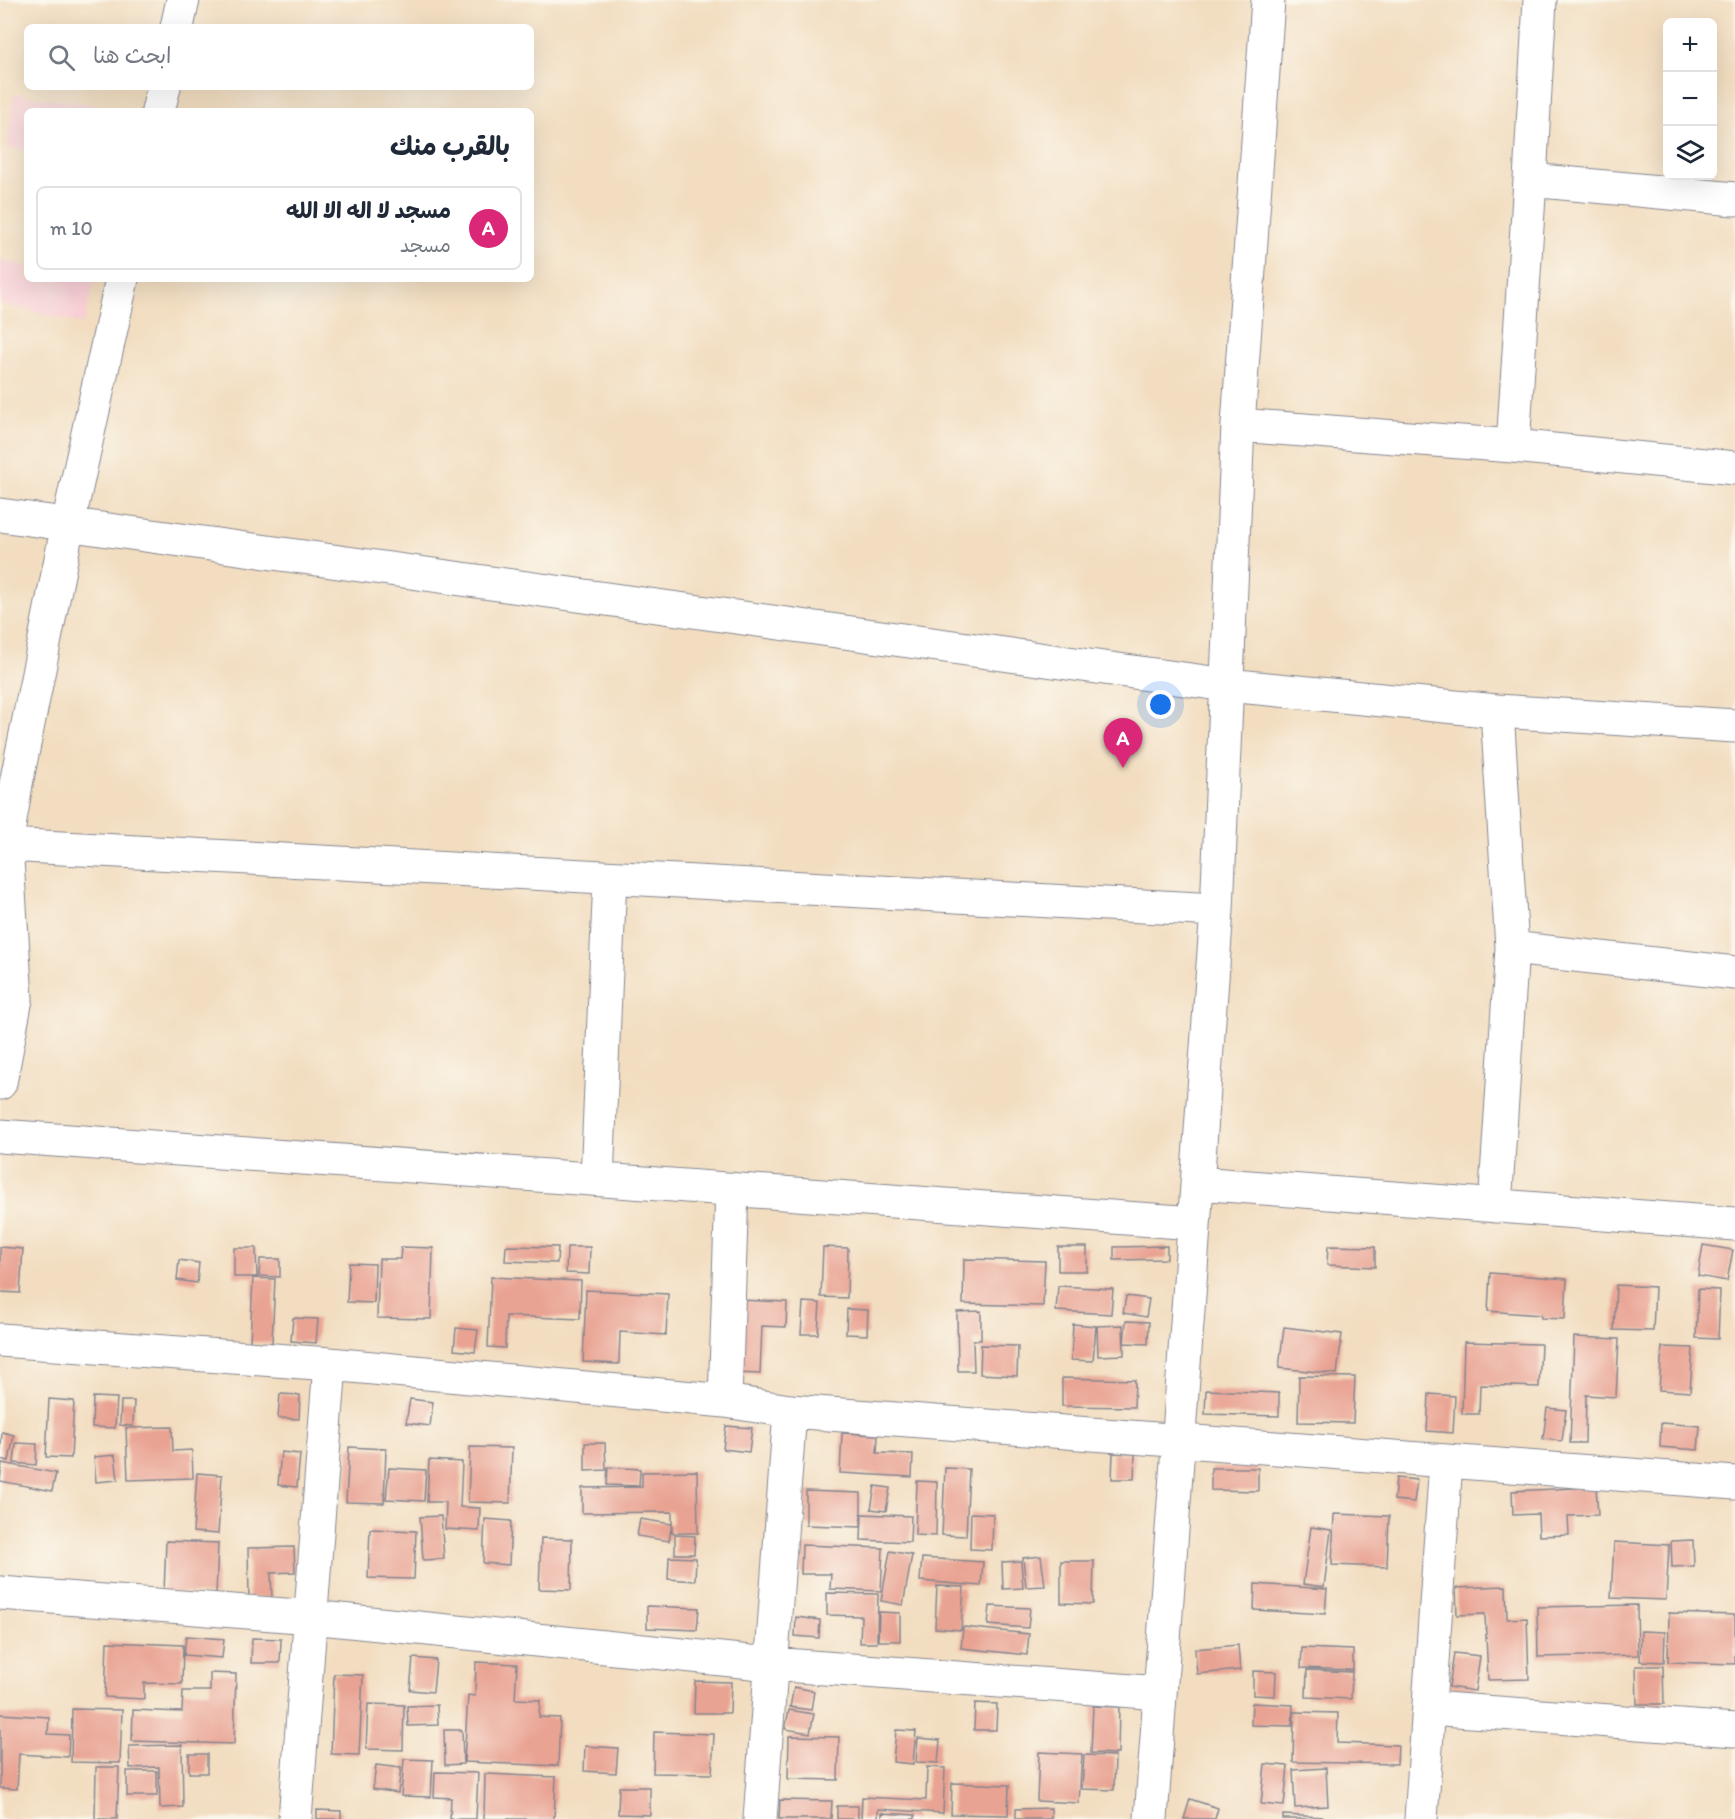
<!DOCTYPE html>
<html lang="ar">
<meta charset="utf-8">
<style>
body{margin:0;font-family:Itim,"Playpen Sans Arabic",sans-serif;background:#f2f2f3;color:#1f2937;direction:rtl}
.controls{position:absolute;right:18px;top:18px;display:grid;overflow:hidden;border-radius:9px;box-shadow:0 6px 24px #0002}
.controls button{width:54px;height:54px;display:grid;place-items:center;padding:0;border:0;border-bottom:2px solid #e0e1e3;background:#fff;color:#1f2937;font:30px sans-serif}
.you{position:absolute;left:1161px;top:705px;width:21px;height:21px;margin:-15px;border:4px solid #fff;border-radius:50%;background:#1a73e8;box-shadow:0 0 0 9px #1a73e833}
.badge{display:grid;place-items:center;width:39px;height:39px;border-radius:50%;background:#db2777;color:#fff;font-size:20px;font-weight:700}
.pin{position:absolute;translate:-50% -50px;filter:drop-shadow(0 2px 3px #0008)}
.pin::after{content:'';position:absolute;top:32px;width:21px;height:18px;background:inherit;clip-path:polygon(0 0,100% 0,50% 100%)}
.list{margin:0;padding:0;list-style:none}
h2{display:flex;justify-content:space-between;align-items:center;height:78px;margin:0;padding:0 24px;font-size:26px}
h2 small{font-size:20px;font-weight:400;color:#747a83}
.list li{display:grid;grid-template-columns:39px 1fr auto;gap:18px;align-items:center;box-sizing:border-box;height:84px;margin:0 12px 12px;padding:0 12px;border:2px solid #e0e1e3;border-radius:9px}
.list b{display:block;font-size:22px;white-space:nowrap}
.list p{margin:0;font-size:20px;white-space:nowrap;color:#747a83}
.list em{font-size:20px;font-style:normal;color:#747a83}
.icon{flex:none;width:33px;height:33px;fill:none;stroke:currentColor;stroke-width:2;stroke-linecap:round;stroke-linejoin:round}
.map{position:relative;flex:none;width:1735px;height:1819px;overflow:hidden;direction:ltr}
.search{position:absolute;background:#fff;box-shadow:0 6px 24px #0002;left:24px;top:24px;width:510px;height:66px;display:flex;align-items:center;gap:15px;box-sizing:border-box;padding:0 21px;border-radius:9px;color:#747a83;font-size:22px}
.panel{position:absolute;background:#fff;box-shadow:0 6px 24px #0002;left:24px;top:108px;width:510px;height:174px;border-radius:9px;direction:rtl}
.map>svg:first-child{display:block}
.built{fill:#f7cfd5}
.building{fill:#e9a393}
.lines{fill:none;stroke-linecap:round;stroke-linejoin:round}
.minor-casing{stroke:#86868f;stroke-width:35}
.minor{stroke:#fff;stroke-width:33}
</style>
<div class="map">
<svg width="1735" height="1819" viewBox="0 0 1735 1819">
<rect width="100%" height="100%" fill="#fbf7ec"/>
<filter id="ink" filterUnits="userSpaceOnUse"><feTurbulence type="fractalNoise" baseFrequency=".0167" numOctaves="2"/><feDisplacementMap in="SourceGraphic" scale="12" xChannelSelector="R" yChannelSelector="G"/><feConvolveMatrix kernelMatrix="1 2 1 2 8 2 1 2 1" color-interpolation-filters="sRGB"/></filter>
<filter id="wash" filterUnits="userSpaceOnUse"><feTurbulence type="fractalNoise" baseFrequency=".008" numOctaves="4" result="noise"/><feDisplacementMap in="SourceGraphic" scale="24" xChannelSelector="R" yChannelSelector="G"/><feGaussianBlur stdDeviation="1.35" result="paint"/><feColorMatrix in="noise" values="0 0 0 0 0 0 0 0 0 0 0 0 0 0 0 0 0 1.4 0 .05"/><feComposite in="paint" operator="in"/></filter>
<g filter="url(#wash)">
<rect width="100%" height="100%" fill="#f2ddc0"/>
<path class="built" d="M14 94 107 107V111H27V151L7 148Z
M0 260 27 266V279H81L94 282 84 324 0 304Z"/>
<g id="blocks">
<path class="building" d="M1703 1245 1733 1250 1727 1281 1698 1276Z
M506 1246 558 1247 557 1263 505 1261Z
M1167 1246V1259L1114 1260V1247Z
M1328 1246 1375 1247V1267L1327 1265Z
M0 1247 23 1249 20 1293 0 1292Z
M401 1247 433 1248 431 1319 377 1318 379 1259H400Z
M567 1247H590L589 1274 566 1273Z
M823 1247 848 1248 847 1298 821 1297Z
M1058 1247H1087V1271H1058Z
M234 1248H256L257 1277H234Z
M260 1259H280V1277L259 1276Z
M964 1259 1045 1261 1043 1306 963 1304Z
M179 1260 199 1263 197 1283 177 1280Z
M349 1263 375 1264 374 1303 347 1302Z
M1490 1273 1567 1279 1565 1319 1541 1318V1315L1488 1311Z
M491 1277 581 1281 580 1319 506 1316 505 1348 488 1347Z
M253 1278 275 1279 272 1343 250 1342Z
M1616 1285 1655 1287 1653 1331 1614 1330Z
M1058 1286 1113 1289 1111 1314 1056 1311Z
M1698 1289 1720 1290 1718 1339 1696 1338Z
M586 1290 668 1294 666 1335 620 1332 619 1364 583 1362Z
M1126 1296 1149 1299 1146 1317 1123 1313Z
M738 1300 787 1302 786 1327 762 1326 760 1374 735 1373Z
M803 1302 820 1303 818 1334H801Z
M847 1309 868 1310 867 1335 846 1334Z
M981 1311V1340H973L974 1371H958L957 1312Z
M293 1318 318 1319 316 1343 291 1341Z
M1126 1321 1149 1322 1148 1344 1124 1343Z
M1073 1324 1096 1326 1093 1361 1071 1360Z
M1123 1325 1124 1355 1098 1356 1097 1326Z
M1284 1327 1342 1334 1337 1374 1279 1368Z
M456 1328 478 1330 475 1352 454 1350Z
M1574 1337 1619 1339 1616 1397 1586 1395 1585 1443H1570Z
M1464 1342 1541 1344 1539 1387 1480 1385 1479 1414H1462Z
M981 1345 1018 1346 1017 1376 980 1374Z
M1662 1347 1693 1348 1690 1392 1659 1390Z
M1299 1376 1355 1377 1353 1423 1298 1422Z
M1062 1378 1135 1380 1134 1407 1062 1406Z
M1206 1390 1279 1393V1416L1205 1414Z
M280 1394 300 1395 299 1419 278 1418Z
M1429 1394 1455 1396 1453 1433 1427 1431Z
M93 1397 117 1398 115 1428 92 1427Z
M49 1399 74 1401 71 1458 46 1457Z
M410 1399 433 1402 430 1426 406 1423Z
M121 1401H134L133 1426 120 1425Z
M1547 1408 1566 1410 1562 1441 1543 1439Z
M1661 1423 1700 1426 1698 1450 1660 1447Z
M726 1426 752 1428 749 1452 723 1449Z
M172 1427 173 1451 192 1450 193 1478 128 1480 126 1428Z
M2 1432 14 1435 9 1461 0 1459Z
M842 1433 878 1435 877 1453 913 1454 912 1477 840 1473Z
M16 1443 37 1444 36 1465 14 1463Z
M585 1443H605L606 1470 585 1471Z
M349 1447 386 1449 384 1503 346 1502Z
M470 1447 512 1448 510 1503 468 1502Z
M281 1452 300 1454 297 1487 278 1485Z
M1113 1453 1135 1454 1134 1479H1112Z
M115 1455 118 1480 96 1482 94 1457Z
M429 1460 462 1462 460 1507 480 1508 479 1531 445 1529 446 1502H427Z
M2 1463 56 1473 52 1491 0 1481Z
M608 1467 640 1469 639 1486 607 1485Z
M389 1468 426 1470 424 1501 386 1499Z
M945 1468 969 1469 966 1536 942 1535Z
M1211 1468H1258V1491L1211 1490Z
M697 1471 698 1533H672V1512L582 1513V1488L642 1487V1472Z
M197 1473 222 1475 218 1534 193 1532Z
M1396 1478 1417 1480 1414 1502 1394 1500Z
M917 1481 937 1482 936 1536 915 1535Z
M875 1486 890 1488 886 1511 871 1509Z
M1596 1487 1598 1515 1568 1516 1569 1535 1539 1536 1538 1514 1513 1515 1512 1491Z
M806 1491 861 1493V1527L806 1525Z
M971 1513 993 1514 992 1550 970 1549Z
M862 1514 911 1516 910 1542 861 1540Z
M1334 1514 1389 1516 1387 1567 1332 1565Z
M441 1516 444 1559 423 1560 420 1517Z
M485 1519 511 1521 509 1565 483 1563Z
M640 1519 672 1524 669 1541 637 1536Z
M1311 1527 1331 1530 1324 1587 1303 1584Z
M370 1529 416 1531 414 1579 368 1578Z
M675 1535 695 1536 694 1554H675Z
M541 1538 572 1539 571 1590 539 1589Z
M1693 1540 1694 1566 1672 1567 1671 1541Z
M166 1541 218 1543 216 1595 164 1592Z
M1614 1542 1669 1545 1666 1600 1611 1598Z
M802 1545 883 1548 881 1591 830 1589 831 1574H801Z
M294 1547 295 1572 271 1573 272 1598H249L248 1548Z
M890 1551 912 1555 903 1605 881 1601Z
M1041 1556 1045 1586 1026 1587 1023 1558Z
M669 1557 696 1558 695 1581 668 1579Z
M922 1558 983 1562 981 1586 920 1581Z
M1021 1561 1023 1588 1003 1589 1002 1562Z
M1061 1561H1094L1093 1604 1061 1603Z
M1255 1584 1327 1589 1325 1614 1254 1610Z
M937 1586 964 1587 961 1630 935 1628Z
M1506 1586 1507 1619 1527 1618 1529 1679 1488 1680 1485 1614 1457 1615 1456 1588Z
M827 1593 878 1594 877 1643H860L861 1616 827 1615Z
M1637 1605 1638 1655 1538 1657 1537 1607Z
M647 1606 699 1608 697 1630 647 1628Z
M990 1606 1030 1608 1028 1628 988 1625Z
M879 1612 900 1613V1641H878Z
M1669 1613 1735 1615V1664L1668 1662Z
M796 1617 820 1620 819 1638 795 1636Z
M963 1627 1029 1634 1027 1655 961 1648Z
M1641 1631 1665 1632 1664 1662 1640 1661Z
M186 1636 224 1639 222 1658 184 1655Z
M252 1638 281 1639 280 1663H251Z
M107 1642 183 1645 182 1684 144 1683V1699L105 1697Z
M1238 1645 1240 1670 1197 1674 1195 1649Z
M1302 1648 1353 1650V1670L1301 1668Z
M1454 1653 1480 1656 1475 1691 1449 1687Z
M413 1658 436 1660 433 1692 410 1690Z
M476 1662 517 1664 515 1699 540 1700 539 1717 560 1718 558 1766 464 1762 468 1695 475 1696Z
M1636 1666H1663L1664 1704H1637Z
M1307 1670 1352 1672 1351 1699 1306 1697Z
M1253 1671 1276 1672 1275 1696 1253 1695Z
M210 1673 236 1674 234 1744 132 1741 133 1710 182 1712 183 1691H210Z
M334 1674 363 1675 359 1755 331 1754Z
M695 1681 731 1682 730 1713H694Z
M794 1687 814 1691 811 1710 790 1707Z
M975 1703 997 1704 996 1730H974Z
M1252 1703 1293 1705 1292 1726 1251 1725Z
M368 1704 404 1705 403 1750 366 1749Z
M437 1705 438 1725 408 1726 407 1706Z
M1093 1706 1119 1707 1118 1754 1091 1753Z
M72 1709 122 1710 120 1763 71 1762Z
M789 1710 814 1714 810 1733 785 1729Z
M1294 1712 1338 1713 1337 1743 1398 1745 1397 1764 1293 1762Z
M0 1714 49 1717 48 1734 69 1735 68 1757 19 1754 17 1789 0 1788Z
M444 1730H462L463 1764 445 1765Z
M896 1730 916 1731 913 1764 893 1762Z
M654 1732 714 1734 712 1774 653 1773Z
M789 1736 839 1737 838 1780 788 1779Z
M918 1738 940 1740 938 1763 916 1762Z
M182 1745 183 1807 160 1808 159 1767 130 1768 129 1746Z
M585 1746 618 1748 616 1773 584 1771Z
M1039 1752 1082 1754 1079 1803 1037 1801Z
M189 1754H207V1773H189Z
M1084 1755 1115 1756 1114 1790 1082 1789Z
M404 1759 433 1760 431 1797 401 1796Z
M1265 1764 1288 1766 1284 1806 1261 1804Z
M376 1765 401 1768 398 1793 373 1789Z
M96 1767H119L117 1819H95Z
M927 1767 945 1768 943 1813 878 1809V1819H861L862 1797 926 1800Z
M1326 1768 1328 1806 1295 1808 1293 1770Z
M127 1771H157V1796H127Z
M435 1772 478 1773 476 1819H450L451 1798 434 1797Z
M485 1774 556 1777 554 1819H484Z
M952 1783 1009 1785 1008 1815 951 1814Z
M619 1787H650V1815L618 1814Z
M1190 1799 1218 1808 1215 1819H1184Z
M780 1800 832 1801 831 1819H779Z
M837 1806H858V1819H837Z
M1051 1808V1819H1016V1809Z
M317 1810 341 1811V1819H317Z
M882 1813 915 1815V1819H882Z
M1283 1815 1324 1817V1819H1283Z"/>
</g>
</g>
<g filter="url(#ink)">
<use href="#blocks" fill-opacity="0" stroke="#86868f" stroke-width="1.5"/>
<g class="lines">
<defs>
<path id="minor" d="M177 27 183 0
M158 111 164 87
M1530 180 1735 199
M1238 425 1513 446 1735 468
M1513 446 1530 180 1540 0
M0 515 1227 685 1497 711 1735 726
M6 845 1217 910
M1512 948 1735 973
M0 1083 16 999 6 845 16 784 68 524 122 279
M0 1136 1194 1223
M597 1179 610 878
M1197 1183 1735 1224
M1495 1206 1512 948 1497 711
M0 1340 330 1364 725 1401 790 1411 1735 1483
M725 1401 732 1189
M0 1593 311 1617 771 1664 1160 1693
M1429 1708 1735 1730
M295 1819 330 1364
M760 1819 790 1411
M1151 1819 1217 910 1238 425 1268 0
M1421 1819 1446 1462"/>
</defs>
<use href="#minor" class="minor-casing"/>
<use href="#minor" class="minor"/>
</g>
</g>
</svg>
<div class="controls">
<button>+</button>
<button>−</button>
<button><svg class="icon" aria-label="layers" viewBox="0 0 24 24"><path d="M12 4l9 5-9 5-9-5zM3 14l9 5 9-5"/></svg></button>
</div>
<div class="you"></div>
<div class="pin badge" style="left:1123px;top:768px">A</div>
<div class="search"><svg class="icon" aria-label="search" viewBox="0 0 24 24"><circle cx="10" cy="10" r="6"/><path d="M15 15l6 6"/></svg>ابحث هنا</div>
<section class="panel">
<h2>بالقرب منك<small></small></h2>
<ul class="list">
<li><span class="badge">A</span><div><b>مسجد لا اله الا الله</b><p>مسجد</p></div><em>10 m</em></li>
</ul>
</section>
</div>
